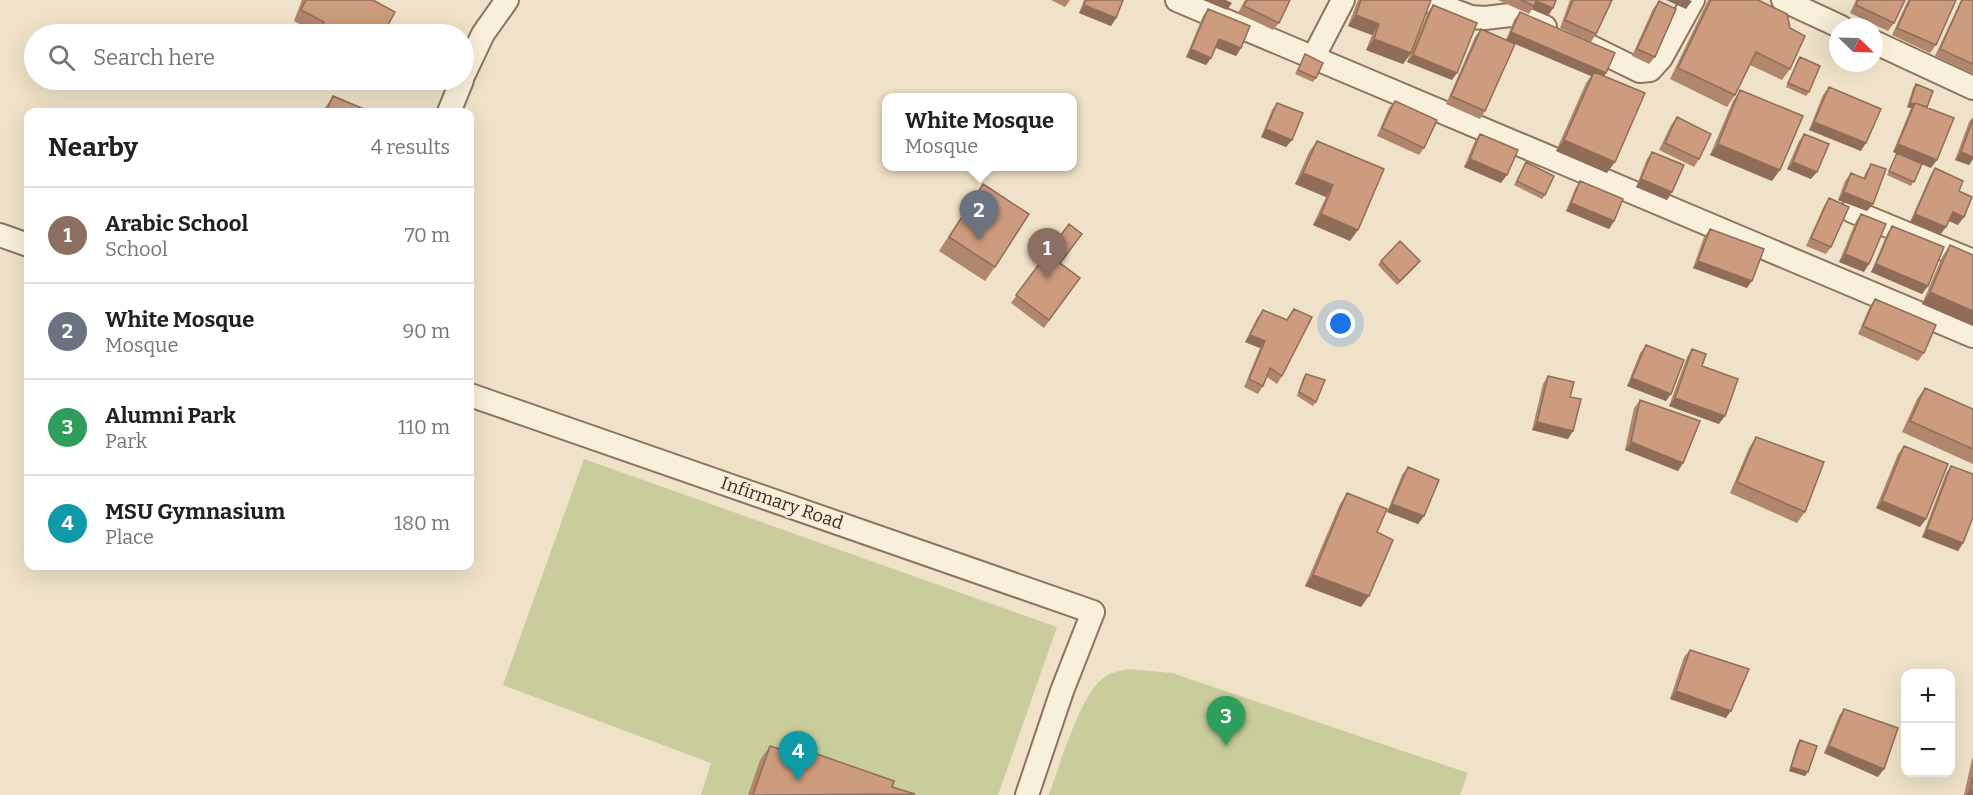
<!DOCTYPE html>
<meta charset="utf-8">
<style>
body{margin:0;font-family:Bitter,serif;background:#f2f2f2;color:#202124}
.controls{position:absolute;right:18px;bottom:18px;display:grid;overflow:hidden;border-radius:12px;box-shadow:0 6px 24px #0002}
.controls button{width:54px;height:54px;display:grid;place-items:center;padding:0;border:0;border-bottom:2px solid #e0e0e0;background:#fff;color:#202124;font:30px sans-serif}
.compass{position:absolute;left:1829px;top:18px;width:54px;height:54px;border-radius:50%;background:#fff;box-shadow:0 6px 24px #0002;rotate:113deg}
.you{position:absolute;left:1341px;top:324px;width:21px;height:21px;margin:-15px;border:4px solid #fff;border-radius:50%;background:#1a73e8;box-shadow:0 0 0 9px #1a73e833}
.badge{display:grid;place-items:center;width:39px;height:39px;border-radius:50%;background:#db2777;color:#fff;font-size:20px;font-weight:700}
.pin{position:absolute;translate:-50% -50px;filter:drop-shadow(0 2px 3px #0008)}
.pin::after{content:'';position:absolute;top:32px;width:21px;height:18px;background:inherit;clip-path:polygon(0 0,100% 0,50% 100%)}
.popup{position:absolute;left:882px;top:93px;width:195px;height:78px;box-sizing:border-box;display:grid;place-content:center;border-radius:12px;background:#fff;filter:drop-shadow(0 2px 4px #0005);font-size:20px;white-space:nowrap;color:#757577}
.popup b{font-size:22px;color:#202124}
.popup::after{content:'';position:absolute;left:50%;top:100%;margin-left:-12px;border:12px solid transparent;border-top-color:#fff}
.list{margin:0;padding:0;list-style:none}
h2{display:flex;justify-content:space-between;align-items:center;height:78px;margin:0;padding:0 24px;font-size:26px}
h2 small{font-size:20px;font-weight:400;color:#757577}
.list li{display:grid;grid-template-columns:39px 1fr auto;gap:18px;align-items:center;box-sizing:border-box;height:96px;padding:0 24px;border-top:2px solid #e0e0e0}
.list b{display:block;font-size:22px;white-space:nowrap}
.list p{margin:0;font-size:20px;white-space:nowrap;color:#757577}
.list em{font-size:20px;font-style:normal;color:#757577}
.icon{flex:none;width:33px;height:33px;fill:none;stroke:currentColor;stroke-width:2;stroke-linecap:round;stroke-linejoin:round}
.map{position:relative;flex:none;width:1973px;height:795px;overflow:hidden}
.search{position:absolute;background:#fff;box-shadow:0 6px 24px #0002;left:24px;top:24px;width:450px;height:66px;display:flex;align-items:center;gap:15px;box-sizing:border-box;padding:0 21px;border-radius:33px;color:#757577;font-size:22px}
.panel{position:absolute;background:#fff;box-shadow:0 6px 24px #0002;left:24px;top:108px;width:450px;height:462px;border-radius:12px}
.map>svg:first-child{display:block}
.green{fill:#c9cd9c}
.lines{fill:none;stroke-linecap:round;stroke-linejoin:round}
.minor-casing{stroke:#8b745d;stroke-width:26}
.minor{stroke:#f9f0dc;stroke-width:22}
.wall{fill:#b0866c}
.shaded-wall{fill:#906d58}
.building{fill:#cd9c7e;stroke:#906d58;stroke-width:1.5}
.labels{text-anchor:middle;stroke-width:4.5;stroke-linejoin:round;paint-order:stroke}
.street-label{font-size:18px;fill:#3c2d20;stroke:#f6ecd8}
</style>
<div class="map">
<svg width="1973" height="795" viewBox="0 0 1973 795">
<rect width="100%" height="100%" fill="#efe2c8"/>
<path class="green" d="M584 459 1057 627 998 795H701L711 763 503 685Z
M1129 669 1172 673 1468 773 1460 795H1049C1059 767 1079 700 1100 681 1108 673 1118 671 1129 669Z"/>
<g class="lines">
<defs>
<path id="minor" d="M1177 0 1973 336
M1426 0 1471 17 1485 18 1510 15 1521 17 1545 27
M1783 0 1841 27
M1874 42 1973 88
M1587 45 1640 71 1650 70 1661 58 1693 0
M1313 58 1343 0
M464 74 483 34 507 0
M449 112 462 80
M1852 211 1973 261
M0 235 28 245
M470 395 1093 612 1062 691 1027 795"/>
</defs>
<use href="#minor" class="minor-casing"/>
<use href="#minor" class="minor"/>
</g>
<path class="wall" d="M302 0H373L383 34H316V33L294 21Z
M1051 0H1070L1065 7Z
M1084 0H1123L1116 18 1111 26 1079 13Z
M1245 0H1290L1279 23 1273 30 1238 13Z
M1358 0H1431L1411 53 1403 64 1366 50 1372 35 1348 26Z
M1498 0H1556L1553 8 1548 16 1532 9 1529 14Z
M1570 0H1612L1596 34 1591 42 1560 28Z
M1708 0H1758L1790 69 1782 80 1750 65 1735 95 1727 107 1670 79Z
M1856 0H1905L1894 23 1888 31 1850 13Z
M1908 0H1956L1936 45 1930 53 1892 35Z
M1961 0H1973V74L1935 56Z
M1659 1 1655 57 1649 64 1632 56 1653 9Z
M1433 5 1452 80 1407 62 1428 12Z
M1208 9 1241 48 1236 56 1216 48 1211 58 1206 65 1186 57 1203 16Z
M1520 12 1606 73 1604 76 1607 173 1556 151 1586 83 1591 76 1515 44 1485 111 1480 119 1446 104 1475 37 1481 29 1506 40 1514 20Z
M1305 54 1316 78 1313 82 1295 74Z
M1800 57 1809 92 1806 96 1786 87 1797 61Z
M1916 84 1927 107 1931 168 1922 164 1911 186 1887 175 1897 154 1893 152 1911 108 1907 107 1913 88Z
M1829 87 1861 151 1809 130 1823 95Z
M1740 90 1772 181 1710 155 1733 101Z
M333 96 371 112H322Z
M1395 101 1424 148 1419 155 1377 136 1389 108Z
M1277 103 1292 140 1286 147 1261 137 1272 110Z
M1677 117 1699 159 1694 167 1659 150 1671 125Z
M1973 117V159L1969 165 1955 160 1969 122Z
M1480 134 1501 183 1464 167 1475 141Z
M1804 134 1811 179 1787 169 1799 141Z
M1317 141 1350 241 1313 225 1326 197 1295 184 1309 152Z
M1652 152 1672 192 1667 200 1636 187 1647 159Z
M1526 162 1545 195 1542 199 1514 185Z
M1871 164 1873 204 1867 211 1838 200 1845 181 1851 173 1863 178 1866 172Z
M1935 168 1959 191 1958 225 1949 221 1940 235 1910 222 1930 176Z
M1580 181 1614 221 1609 229 1566 211 1575 189Z
M983 184 995 267 985 281 939 251Z
M1829 198 1831 247 1826 254 1806 246 1824 206Z
M1861 214 1864 272 1839 262 1856 221Z
M1069 224 1060 263 1080 278 1044 328 1011 303Z
M1892 226 1928 286 1922 294 1871 272 1887 234Z
M1710 229 1747 288 1693 268 1704 237Z
M1950 245 1973 255V326L1922 304 1942 257Z
M1381 261 1417 265 1397 285 1378 265Z
M1875 299 1924 353 1918 361 1858 334 1870 306Z
M1263 310 1286 320 1282 376 1277 384 1267 377 1263 386 1258 394 1244 387 1260 348 1245 342 1257 318Z
M1646 345 1666 401 1627 386 1640 353Z
M1692 349 1702 366 1719 424 1669 406 1687 357Z
M1306 374 1316 402 1313 406 1297 396 1303 378Z
M1548 376 1570 397 1568 439 1532 430 1543 384Z
M1925 388 1973 409V464L1902 432 1917 399Z
M1640 400 1683 463 1678 471 1625 450 1634 408Z
M1756 437 1805 512 1797 523 1730 493 1749 448Z
M1904 446 1926 519 1920 527 1876 508 1898 454Z
M1951 466 1963 543 1958 551 1922 537 1946 473Z
M1408 467 1424 516 1418 524 1387 512 1402 475Z
M1347 493 1377 532 1361 607 1305 586 1340 504Z
M1690 650 1726 718 1670 699 1684 657Z
M1844 709 1878 777 1824 753 1839 716Z
M1800 740 1808 772 1805 776 1789 771 1797 744Z
M770 746 789 752 794 746 914 795H748L760 760Z
M1973 758V795H1964L1972 759Z"/>
<path class="shaded-wall" d="M1203 0H1226L1232 3 1227 10Z
M1666 0H1689L1692 1 1686 9Z
M1536 1 1553 8 1548 16 1532 9Z
M1084 5 1116 18 1111 26 1079 13Z
M1356 15 1379 24 1372 35 1348 26Z
M1511 32 1606 73 1601 81 1594 72 1591 76 1506 40Z
M1219 39 1241 48 1236 56 1214 47Z
M1374 39 1411 53 1403 64 1366 50Z
M1191 49 1211 58 1206 65 1186 57Z
M1413 55 1457 73 1452 80 1407 62Z
M1910 103 1914 104 1911 108 1907 107Z
M1814 122 1866 143 1861 151 1809 130Z
M1266 129 1292 140 1286 147 1261 137Z
M1564 140 1615 162 1607 173 1556 151Z
M1718 144 1780 170 1772 181 1710 155Z
M1898 144 1937 160 1931 168 1893 152Z
M1961 152 1973 155V159L1969 165 1955 160Z
M1470 159 1507 175 1501 183 1464 167Z
M1793 162 1817 172 1811 179 1787 169Z
M1303 173 1333 185 1326 197 1295 184Z
M1641 179 1672 192 1667 200 1636 187Z
M1844 192 1873 204 1867 211 1838 200Z
M1571 203 1614 221 1609 229 1566 211Z
M1953 212 1964 217 1958 225 1947 220Z
M1321 214 1358 230 1350 241 1313 225Z
M1915 214 1946 227 1940 235 1910 222Z
M1845 254 1869 264 1864 272 1839 262Z
M1420 261 1417 265 1397 285 1400 281Z
M1698 261 1752 281 1747 288 1693 268Z
M1876 264 1928 286 1922 294 1871 272Z
M1930 292 1973 311V326L1922 304Z
M1250 335 1265 341 1260 348 1245 342Z
M1632 378 1671 394 1666 401 1627 386Z
M1675 398 1725 416 1719 424 1669 406Z
M1537 422 1573 431 1568 439 1532 430Z
M1631 442 1683 463 1678 471 1625 450Z
M1882 501 1926 519 1920 527 1876 508Z
M1392 504 1424 516 1418 524 1387 512Z
M1927 529 1963 543 1958 551 1922 537Z
M1313 575 1369 596 1361 607 1305 586Z
M1676 691 1731 711 1726 718 1670 699Z
M1829 746 1884 769 1878 777 1824 753Z
M1791 767 1808 772 1805 776 1789 771Z
M1970 789 1973 790V795H1966Z"/>
<path class="building" d="M306 0H373L395 12 383 34H319L324 22 301 10Z
M1086 0H1123L1116 18 1084 5Z
M1247 0H1290L1279 23 1244 6Z
M1361 0H1431L1411 53 1374 39 1379 24 1356 15Z
M1521 0H1556L1553 8 1536 1 1534 6Z
M1573 0H1612L1596 34 1565 20Z
M1711 0H1758L1787 14 1790 28 1805 36 1790 69 1756 52 1735 95 1678 68Z
M1858 0H1905L1894 23 1856 5Z
M1910 0H1956L1936 45 1897 28Z
M1962 0H1973V64L1940 49Z
M1659 1 1676 9 1655 57 1637 49Z
M1433 5 1477 23 1457 73 1413 55Z
M1208 9 1250 26 1241 48 1219 39 1211 58 1191 49Z
M1520 12 1615 53 1606 73 1511 32Z
M1481 29 1515 44 1485 111 1451 96Z
M1305 54 1323 63 1316 78 1298 70Z
M1800 57 1820 66 1809 92 1788 83Z
M1594 72 1645 93 1615 162 1564 140Z
M1916 84 1933 91 1927 107 1915 103 1914 104 1910 103Z
M1829 87 1881 109 1866 143 1814 122Z
M1740 90 1803 116 1780 170 1718 144Z
M333 96 371 112H326Z
M1395 101 1437 120 1424 148 1382 128Z
M1277 103 1303 113 1292 140 1266 129Z
M1915 103 1954 118 1937 160 1898 144Z
M1677 117 1711 134 1699 159 1665 143Z
M1973 119V157L1961 152Z
M1480 134 1518 150 1507 175 1470 159Z
M1804 134 1829 144 1817 172 1793 162Z
M1317 141 1384 169 1358 230 1321 214 1333 185 1303 173Z
M1652 152 1684 165 1672 192 1641 179Z
M1897 153 1922 164 1914 182 1889 171Z
M1526 162 1554 176 1545 195 1517 181Z
M1871 164 1886 169 1873 204 1844 192 1851 173 1865 179Z
M1935 168 1963 181 1959 191 1972 197 1964 217 1953 212 1946 227 1915 214Z
M1580 181 1623 199 1614 221 1571 203Z
M983 184 1029 214 995 267 949 237Z
M1829 198 1849 207 1831 247 1811 238Z
M1861 214 1886 224 1869 264 1845 254Z
M1069 224 1082 234 1060 263 1080 278 1049 320 1016 295Z
M1892 226 1944 247 1928 286 1876 264Z
M1710 229 1764 249 1752 281 1698 261Z
M1400 241 1420 261 1400 281 1381 261Z
M1950 245 1973 255V311L1930 292Z
M1875 299 1936 325 1924 353 1863 326Z
M1294 309 1312 317 1282 376 1270 368 1263 386 1249 379 1265 341 1250 335 1263 310 1287 320Z
M1646 345 1684 360 1671 394 1632 378Z
M1692 349 1706 354 1702 366 1738 379 1725 416 1675 398Z
M1306 374 1325 380 1316 402 1299 392Z
M1548 376 1574 382 1570 397 1581 399 1573 431 1537 422Z
M1925 388 1973 409V449L1910 421Z
M1640 400 1700 421 1683 463 1631 442Z
M1756 437 1824 462 1805 512 1737 482Z
M1904 446 1948 464 1926 519 1882 501Z
M1951 466 1973 474V517L1963 543 1927 529Z
M1408 467 1439 480 1424 516 1392 504Z
M1347 493 1387 509 1377 532 1393 540 1369 596 1313 575Z
M1690 650 1749 669 1731 711 1676 691Z
M1844 709 1898 728 1884 769 1829 746Z
M1800 740 1817 746 1808 772 1791 767Z
M770 746 791 753 794 746 894 781 892 787 915 794 753 795Z
M1973 777V790L1970 789Z"/>
<g class="labels">
<g class="street-label">
<text transform="translate(782 503) rotate(19)" y="6">Infirmary Road</text>
</g>
</g>
</svg>
<div class="controls">
<button>+</button>
<button>−</button>
</div>
<svg class="compass" viewBox="-18 -18 36 36"><path d="M0-13l5 13h-10z" fill="#e53935"/><path d="M0 13l5-13h-10z" fill="#757577"/></svg>
<div class="you"></div>
<div class="pin badge" style="left:1047px;top:278px;background:#8d6e63">1</div>
<div class="pin badge" style="left:979px;top:240px;background:#6b7280">2</div>
<div class="popup"><b>White Mosque</b>Mosque</div>
<div class="pin badge" style="left:1226px;top:746px;background:#2e9e5b">3</div>
<div class="pin badge" style="left:798px;top:781px;background:#0f9aa8">4</div>
<div class="search"><svg class="icon" aria-label="search" viewBox="0 0 24 24"><circle cx="10" cy="10" r="6"/><path d="M15 15l6 6"/></svg>Search here</div>
<section class="panel">
<h2>Nearby<small>4 results</small></h2>
<ul class="list">
<li><span class="badge" style="background:#8d6e63">1</span><div><b>Arabic School</b><p>School</p></div><em>70 m</em></li>
<li><span class="badge" style="background:#6b7280">2</span><div><b>White Mosque</b><p>Mosque</p></div><em>90 m</em></li>
<li><span class="badge" style="background:#2e9e5b">3</span><div><b>Alumni Park</b><p>Park</p></div><em>110 m</em></li>
<li><span class="badge" style="background:#0f9aa8">4</span><div><b>MSU Gymnasium</b><p>Place</p></div><em>180 m</em></li>
</ul>
</section>
</div>
